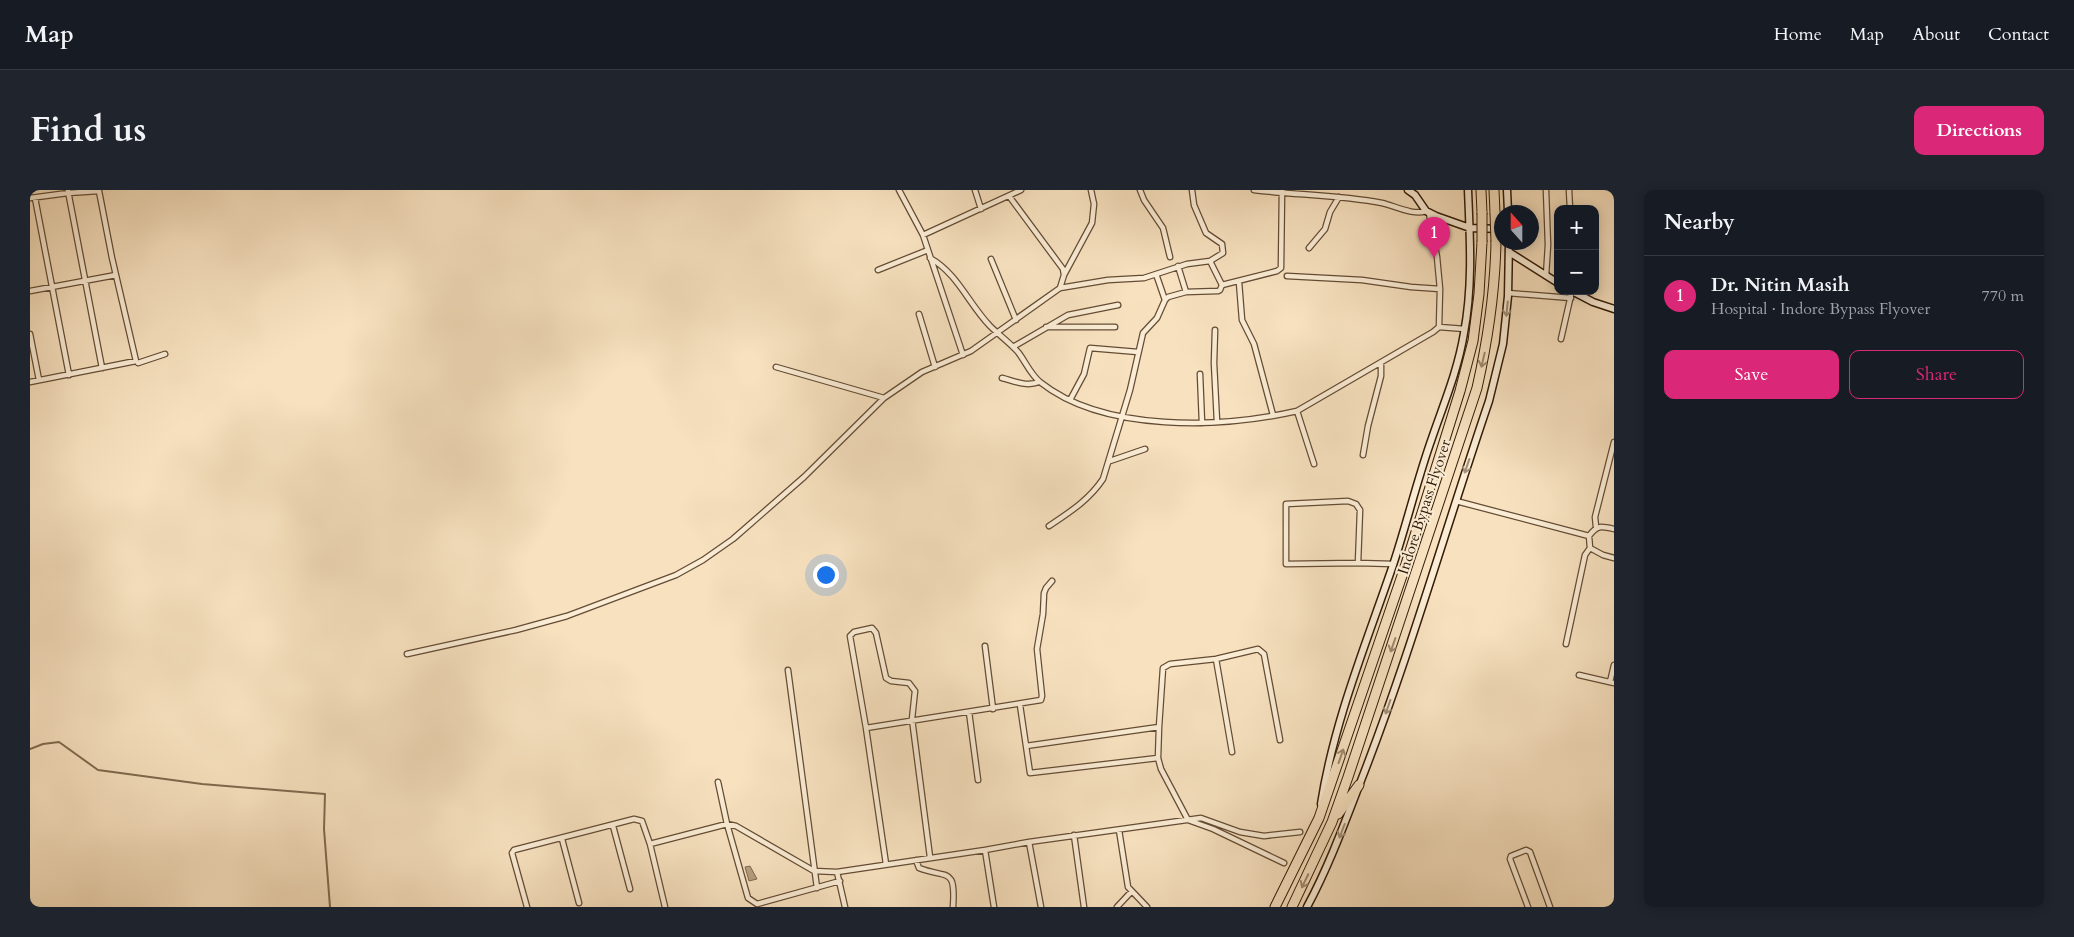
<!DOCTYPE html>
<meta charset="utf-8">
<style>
body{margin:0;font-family:Cardo,serif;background:#20242c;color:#f1f3f6}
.controls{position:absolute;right:15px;top:15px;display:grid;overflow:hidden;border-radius:10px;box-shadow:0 2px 12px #0003}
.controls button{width:45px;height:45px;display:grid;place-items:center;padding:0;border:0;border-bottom:1px solid #363941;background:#171b24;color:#f1f3f6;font:25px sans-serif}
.compass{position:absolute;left:1464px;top:15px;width:45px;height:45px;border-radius:50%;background:#171b24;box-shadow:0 2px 12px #0003;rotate:339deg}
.you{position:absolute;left:795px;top:384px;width:18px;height:18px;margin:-12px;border:4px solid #fff;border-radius:50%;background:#1a73e8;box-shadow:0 0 0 8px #1a73e833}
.badge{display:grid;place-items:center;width:32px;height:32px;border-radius:50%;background:#db2777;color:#fff;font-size:16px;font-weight:700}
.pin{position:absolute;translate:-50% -41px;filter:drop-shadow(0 1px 2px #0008)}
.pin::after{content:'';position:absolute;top:26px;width:18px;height:15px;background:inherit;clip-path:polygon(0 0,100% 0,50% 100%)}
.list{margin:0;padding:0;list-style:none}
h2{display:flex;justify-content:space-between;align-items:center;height:65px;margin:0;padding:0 20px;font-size:21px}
h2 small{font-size:16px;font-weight:400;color:#9ea1a6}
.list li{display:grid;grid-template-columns:32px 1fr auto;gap:15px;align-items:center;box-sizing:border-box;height:80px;padding:0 20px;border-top:1px solid #363941}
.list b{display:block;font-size:19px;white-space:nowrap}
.list p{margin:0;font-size:16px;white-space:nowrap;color:#9ea1a6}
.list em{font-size:16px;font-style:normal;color:#9ea1a6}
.actions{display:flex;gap:10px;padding:15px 20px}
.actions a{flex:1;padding:11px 0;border:1px solid #db2777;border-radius:10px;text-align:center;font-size:18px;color:#db2777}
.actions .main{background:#db2777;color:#fff}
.map{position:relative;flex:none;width:1584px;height:717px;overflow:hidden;border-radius:10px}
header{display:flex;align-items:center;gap:30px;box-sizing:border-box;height:70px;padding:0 25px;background:#171b24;border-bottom:1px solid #363941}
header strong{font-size:24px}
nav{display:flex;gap:28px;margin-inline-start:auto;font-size:18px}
.intro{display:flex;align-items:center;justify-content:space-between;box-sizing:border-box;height:120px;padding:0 30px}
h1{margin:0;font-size:35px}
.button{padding:12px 22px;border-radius:10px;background:#db2777;color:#fff;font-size:18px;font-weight:700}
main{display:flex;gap:30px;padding:0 30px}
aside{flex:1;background:#171b24;border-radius:10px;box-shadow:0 2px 12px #0003}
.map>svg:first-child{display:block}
.water{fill:#b49e80;stroke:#806a4f}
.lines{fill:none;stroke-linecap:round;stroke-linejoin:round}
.stream{stroke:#806a4f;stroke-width:2}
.street-casing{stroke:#644c34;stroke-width:7}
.secondary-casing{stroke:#331b06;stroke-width:9}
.highway-casing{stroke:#331b06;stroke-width:11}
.street{stroke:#faecd5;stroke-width:4.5}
.secondary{stroke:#faecd5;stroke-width:6}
.highway{stroke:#f7e1bf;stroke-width:9}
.highway-bridge-casing{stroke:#331b06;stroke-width:11;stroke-linecap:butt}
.highway-bridge{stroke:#f7e1bf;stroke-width:9}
.oneway{stroke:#a08e78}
.oneway2{stroke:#9f886c}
.labels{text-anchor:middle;stroke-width:4;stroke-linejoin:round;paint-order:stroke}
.street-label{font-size:15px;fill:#331b06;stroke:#faecd5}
</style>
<header>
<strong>Map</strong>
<nav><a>Home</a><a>Map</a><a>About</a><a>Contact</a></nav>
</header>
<div class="intro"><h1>Find us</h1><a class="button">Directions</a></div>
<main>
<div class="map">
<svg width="1584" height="717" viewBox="0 0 1584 717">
<rect width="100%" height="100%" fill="#f7e1bf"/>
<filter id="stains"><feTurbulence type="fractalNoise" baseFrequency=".004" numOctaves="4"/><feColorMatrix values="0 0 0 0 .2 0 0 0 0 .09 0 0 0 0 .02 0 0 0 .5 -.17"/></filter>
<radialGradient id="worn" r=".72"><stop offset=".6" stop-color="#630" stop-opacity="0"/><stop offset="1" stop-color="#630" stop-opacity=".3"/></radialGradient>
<path class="water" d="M720 676 727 689 719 691 715 677Z"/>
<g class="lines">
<path class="stream" d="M0 559 13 554 29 552 68 580 172 594 295 604 294 639 300 717"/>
<defs>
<path id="street" d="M869 0 893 45 933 165
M945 0 951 19
M1110 0 1114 10 1133 38 1140 67
M1162 0 1164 15 1176 43 1192 54 1193 63 1180 71
M1224 0C1266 5 1310 5 1352 13 1365 16 1384 26 1396 21
M1539 0 1540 19
M38 1 72 178
M979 6 1033 79 1034 85 1030 98
M0 8 38 3 69 1 82 68 106 171 0 192
M5 8 39 185
M1399 23 1407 67 1410 99
M893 45 991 0
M1279 58 1295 39 1300 22 1309 7
M900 68C928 84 938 113 960 136 969 145 979 152 988 162 995 171 1001 185 1010 192 1074 243 1192 238 1267 221L1284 274
M961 69 986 130
M1148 76 1156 102
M848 80 898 60
M1126 84 1135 110
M1034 85 1062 33 1064 14 1061 0
M1257 86 1332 90 1381 97 1410 99 1409 137 1403 142 1267 221
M1516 86 1518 55 1516 0
M1209 92 1212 130 1224 154 1243 225
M0 101 86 85
M1478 103 1541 108
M889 124 905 177
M1016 137H1085
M1409 137 1435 139
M1185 140 1184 173 1187 232
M0 144 9 190
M1531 149 1541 105
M983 157 1038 125 1088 115
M108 173 135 164
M746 177 854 208 892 182 941 161 1030 98 1078 90 1114 88 1157 74 1180 71 1192 95
M1170 184 1172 233
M972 188C984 191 996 197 1009 192
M1040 210 1054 184 1060 158 1108 162
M1333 265 1338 236 1351 186V173
M1080 271 1115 259
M1318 311 1326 314 1330 320 1328 373 1256 374V314Z
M1426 311 1559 346
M1019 336C1040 322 1059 310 1073 289L1100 200 1113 143 1127 128 1135 110 1138 107 1156 102 1188 101 1190 100 1192 95 1247 81 1251 78 1252 0
M1566 337 1565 327 1584 252
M1584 339C1571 336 1567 335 1559 346L1560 358 1573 365 1584 368
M1328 373 1363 374
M1536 454 1555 365 1560 358
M955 456 963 519
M377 464 486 440 537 426 646 385 673 370 703 349 774 287 854 208
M1186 469 1202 562
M758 480 787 698
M1549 485 1584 493
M1580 492 1584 475
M990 515 1000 583 1128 568
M939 522 948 590
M1129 537 1133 478 1140 474 1186 469 1228 459 1234 464 1250 550
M836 538 820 446 824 442 842 438 846 443 856 488 861 491 879 493 885 501 882 529 900 667
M996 556 1129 537 1128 568 1131 579 1158 630 1183 639 1254 673
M688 592 697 634 718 708 727 714 810 691
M583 636 600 699
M1089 640 1098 697 1117 717
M1044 645 1054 717
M532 649 549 713
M999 652 1011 717
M620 654 635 717
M955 660 964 717
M886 670 889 678C917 689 926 676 923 717
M856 674 836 538 1011 510 1012 506 1007 459 1013 424 1014 403 1016 398 1022 391
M807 682 815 717
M497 717 482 663 484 660 604 629 612 631 620 654 697 634 706 636 784 681 807 682 955 660 999 652 1171 628 1210 642 1234 646 1270 642
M1087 717 1101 702
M1498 717 1480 669 1481 666 1496 660 1500 662 1520 717"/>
<path id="secondary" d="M1378 0 1385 5 1396 21 1406 26 1440 38 1472 39
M1477 0 1478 22
M1479 62 1528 93
M1542 101 1563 112 1584 119
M1291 614C1304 531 1336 454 1363 375 1377 333 1387 290 1402 248 1414 213 1428 180 1434 143 1443 96 1440 48 1438 0
M1277 717C1299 676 1315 632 1332 588 1380 465 1416 337 1459 211L1473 154 1478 106 1479 52"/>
<path id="highway" d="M1451 0 1452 23
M1464 0 1465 23
M1308 624 1329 595
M1245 717 1289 628 1376 374 1430 201 1443 151 1449 104 1452 52
M1262 717 1302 632 1318 587 1447 198C1458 149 1465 102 1466 52"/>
</defs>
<use href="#street" class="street-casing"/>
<use href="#secondary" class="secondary-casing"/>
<use href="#highway" class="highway-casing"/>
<use href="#street" class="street"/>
<use href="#secondary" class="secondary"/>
<use href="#highway" class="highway"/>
<defs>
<path id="highway-bridge" d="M1452 23V52
M1465 23 1466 52"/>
</defs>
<use href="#highway-bridge" class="highway-bridge-casing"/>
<use href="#highway-bridge" class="highway-bridge"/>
</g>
<defs><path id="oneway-shaft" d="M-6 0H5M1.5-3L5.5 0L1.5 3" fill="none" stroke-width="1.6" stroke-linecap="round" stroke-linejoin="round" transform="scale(1.25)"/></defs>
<g class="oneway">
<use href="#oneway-shaft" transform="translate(1477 119) rotate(96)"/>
<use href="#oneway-shaft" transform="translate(1437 276) rotate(109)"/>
<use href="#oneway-shaft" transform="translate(1358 517) rotate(109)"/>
<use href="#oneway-shaft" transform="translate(1312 641) rotate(111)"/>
</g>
<g class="oneway2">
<use href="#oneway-shaft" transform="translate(1453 170) rotate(103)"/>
<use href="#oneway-shaft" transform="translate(1363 455) rotate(109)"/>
<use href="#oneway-shaft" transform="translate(1311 566) rotate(-71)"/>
<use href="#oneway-shaft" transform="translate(1275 691) rotate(116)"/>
</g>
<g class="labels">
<g class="street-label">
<text transform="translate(1394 317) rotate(-72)" y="5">Indore Bypass Flyover</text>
</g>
</g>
<rect width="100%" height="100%" filter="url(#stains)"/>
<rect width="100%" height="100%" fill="url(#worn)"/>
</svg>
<div class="controls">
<button>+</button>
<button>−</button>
</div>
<svg class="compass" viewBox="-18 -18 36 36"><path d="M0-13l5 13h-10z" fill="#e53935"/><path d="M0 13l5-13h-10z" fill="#9ea1a6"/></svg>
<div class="you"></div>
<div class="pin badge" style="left:1404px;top:68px">1</div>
</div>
<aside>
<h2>Nearby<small></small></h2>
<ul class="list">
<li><span class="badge">1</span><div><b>Dr. Nitin Masih</b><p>Hospital · Indore Bypass Flyover</p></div><em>770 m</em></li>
</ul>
<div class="actions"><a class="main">Save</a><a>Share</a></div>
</aside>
</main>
